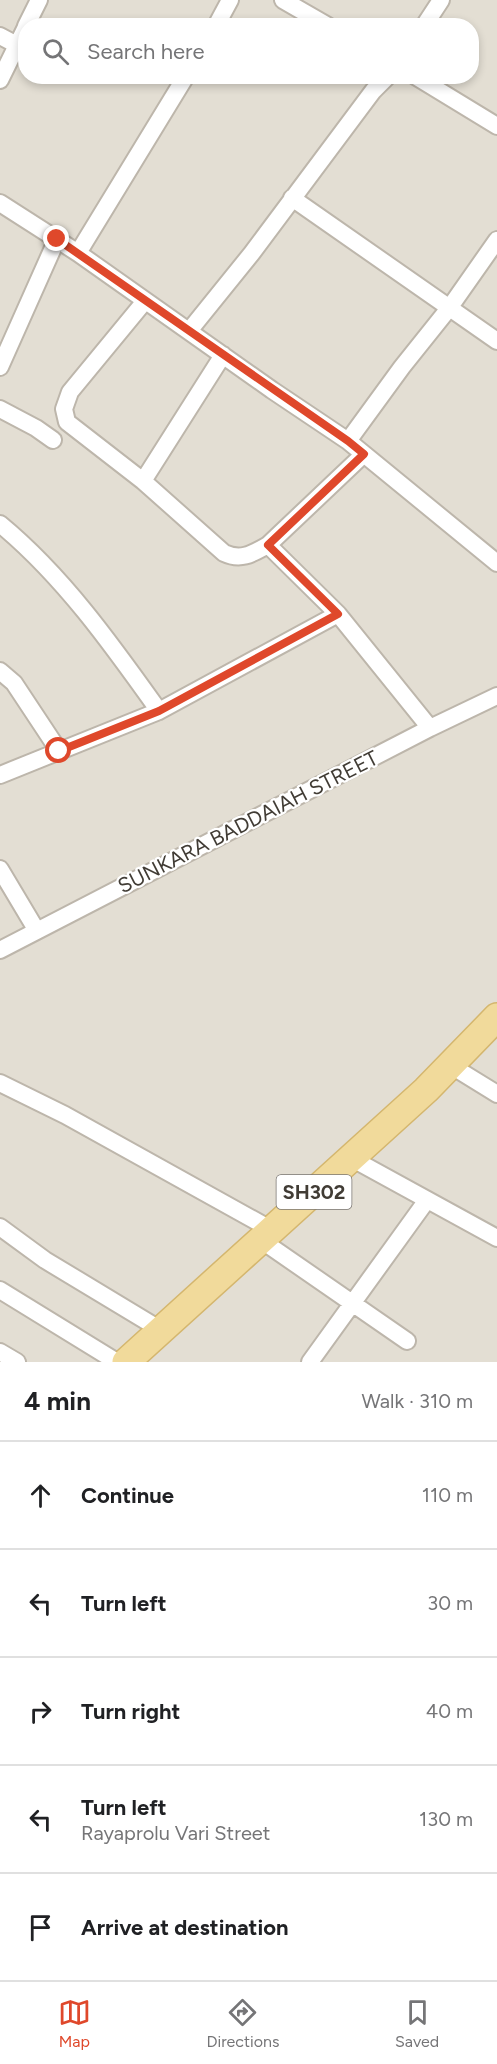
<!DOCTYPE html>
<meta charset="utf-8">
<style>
body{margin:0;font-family:Figtree,sans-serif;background:#f2f2f2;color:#202124}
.stop{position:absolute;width:18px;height:18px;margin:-14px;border:4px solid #df482b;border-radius:50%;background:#fff}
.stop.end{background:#df482b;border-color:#fff;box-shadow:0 2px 6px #0008}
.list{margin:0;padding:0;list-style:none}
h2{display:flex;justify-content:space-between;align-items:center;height:78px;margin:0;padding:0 24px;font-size:26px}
h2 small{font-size:20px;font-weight:400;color:#757577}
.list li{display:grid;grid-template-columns:39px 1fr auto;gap:18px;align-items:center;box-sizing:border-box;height:108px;padding:0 24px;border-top:2px solid #e0e0e0}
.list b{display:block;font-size:22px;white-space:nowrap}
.list p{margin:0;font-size:20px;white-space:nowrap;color:#757577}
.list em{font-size:20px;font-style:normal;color:#757577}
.icon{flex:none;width:33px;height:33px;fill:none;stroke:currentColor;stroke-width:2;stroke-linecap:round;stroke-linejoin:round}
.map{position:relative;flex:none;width:497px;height:1362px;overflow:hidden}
.search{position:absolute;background:#fff;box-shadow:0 3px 9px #0003;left:18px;right:18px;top:18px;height:66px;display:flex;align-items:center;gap:15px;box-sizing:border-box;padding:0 21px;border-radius:24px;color:#757577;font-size:22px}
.sheet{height:618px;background:#fff}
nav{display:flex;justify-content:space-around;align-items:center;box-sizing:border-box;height:84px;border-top:2px solid #e0e0e0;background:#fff;font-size:16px;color:#757577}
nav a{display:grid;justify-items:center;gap:3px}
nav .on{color:#df482b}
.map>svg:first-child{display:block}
.residential{fill:#e3ded3;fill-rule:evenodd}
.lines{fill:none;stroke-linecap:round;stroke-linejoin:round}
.street-casing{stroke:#bdb6ab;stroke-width:20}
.primary-casing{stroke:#d4b66e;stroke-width:30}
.street{stroke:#fff;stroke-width:16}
.primary{stroke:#f1da9b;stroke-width:27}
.route{stroke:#df482b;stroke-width:8}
.labels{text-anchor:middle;stroke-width:4.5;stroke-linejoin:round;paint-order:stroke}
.shield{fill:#fff;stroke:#7a7672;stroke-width:1.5}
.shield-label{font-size:20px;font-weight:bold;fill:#413c35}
.street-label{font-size:21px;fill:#413c35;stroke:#fff}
</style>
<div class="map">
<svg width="497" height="1362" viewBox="0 0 497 1362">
<rect width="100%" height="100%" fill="#efece4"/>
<path class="residential" d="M0 0H497V1362H0ZM26 26H472V76H26Z"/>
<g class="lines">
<defs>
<path id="street" d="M283 0 328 26
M26 26 39 0
M216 26 230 0
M424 26 441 0
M0 36 17 45
M415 76 497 126
M0 80 26 27
M292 198 497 341
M0 203 78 253 272 390 348 441 497 563
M78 253 186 76
M145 301 70 392 64 409 67 422 143 481 224 553C241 561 252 554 268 545L338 614 430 728
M189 331 252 253 373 91 388 76
M0 367 57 239
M0 409 36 428 53 440
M348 441 402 367 450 307 497 240
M143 481 223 355
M0 524C63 576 112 645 159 711
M268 545 364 454
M0 671 14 683 59 751
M0 775 159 711 338 614
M0 869 37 931
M0 950 430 728 497 696
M450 1065 497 1094
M0 1083 65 1115 272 1230
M351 1158 497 1238
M0 1227 45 1260 161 1330
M261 1240 407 1341
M0 1290 117 1362
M0 1352 17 1362
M310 1362 427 1200"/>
<path id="primary" d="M126 1362 426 1090 497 1017"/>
</defs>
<use href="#street" class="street-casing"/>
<use href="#primary" class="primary-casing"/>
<use href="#street" class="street"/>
<use href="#primary" class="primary"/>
</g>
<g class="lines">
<path class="route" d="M57 239 348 441 364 454 268 545 338 614 159 711 59 751"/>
</g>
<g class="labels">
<rect class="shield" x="276.5" y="1175" width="75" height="34" rx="4.5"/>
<g class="shield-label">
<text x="314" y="1199">SH302</text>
</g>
<g class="street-label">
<text transform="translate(248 822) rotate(-27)" y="7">SUNKARA BADDAIAH STREET</text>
</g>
</g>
</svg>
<div class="stop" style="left:59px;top:751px"></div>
<div class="stop end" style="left:57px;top:239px"></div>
<div class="search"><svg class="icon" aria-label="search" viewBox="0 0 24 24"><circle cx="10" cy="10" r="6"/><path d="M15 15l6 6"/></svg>Search here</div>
</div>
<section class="sheet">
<h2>4 min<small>Walk · 310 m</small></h2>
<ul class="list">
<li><svg class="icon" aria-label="ahead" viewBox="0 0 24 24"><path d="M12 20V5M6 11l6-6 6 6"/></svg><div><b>Continue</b></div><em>110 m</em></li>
<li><svg class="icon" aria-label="left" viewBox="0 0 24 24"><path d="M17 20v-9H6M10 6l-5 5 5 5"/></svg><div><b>Turn left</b></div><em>30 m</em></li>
<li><svg class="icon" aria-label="right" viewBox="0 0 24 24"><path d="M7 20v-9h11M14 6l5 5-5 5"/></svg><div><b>Turn right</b></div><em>40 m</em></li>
<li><svg class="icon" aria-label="left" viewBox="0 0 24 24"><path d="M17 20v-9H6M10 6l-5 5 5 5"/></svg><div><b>Turn left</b><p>Rayaprolu Vari Street</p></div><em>130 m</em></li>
<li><svg class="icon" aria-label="arrive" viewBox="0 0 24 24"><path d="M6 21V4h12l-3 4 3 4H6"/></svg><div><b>Arrive at destination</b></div></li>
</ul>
</section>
<nav>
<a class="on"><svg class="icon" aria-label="map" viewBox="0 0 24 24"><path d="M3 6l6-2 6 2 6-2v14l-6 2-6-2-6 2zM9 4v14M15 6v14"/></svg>Map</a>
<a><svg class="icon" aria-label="directions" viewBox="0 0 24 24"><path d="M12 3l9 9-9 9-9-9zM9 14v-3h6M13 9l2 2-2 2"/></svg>Directions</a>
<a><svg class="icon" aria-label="saved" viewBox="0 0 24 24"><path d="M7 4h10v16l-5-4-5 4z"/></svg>Saved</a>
</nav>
